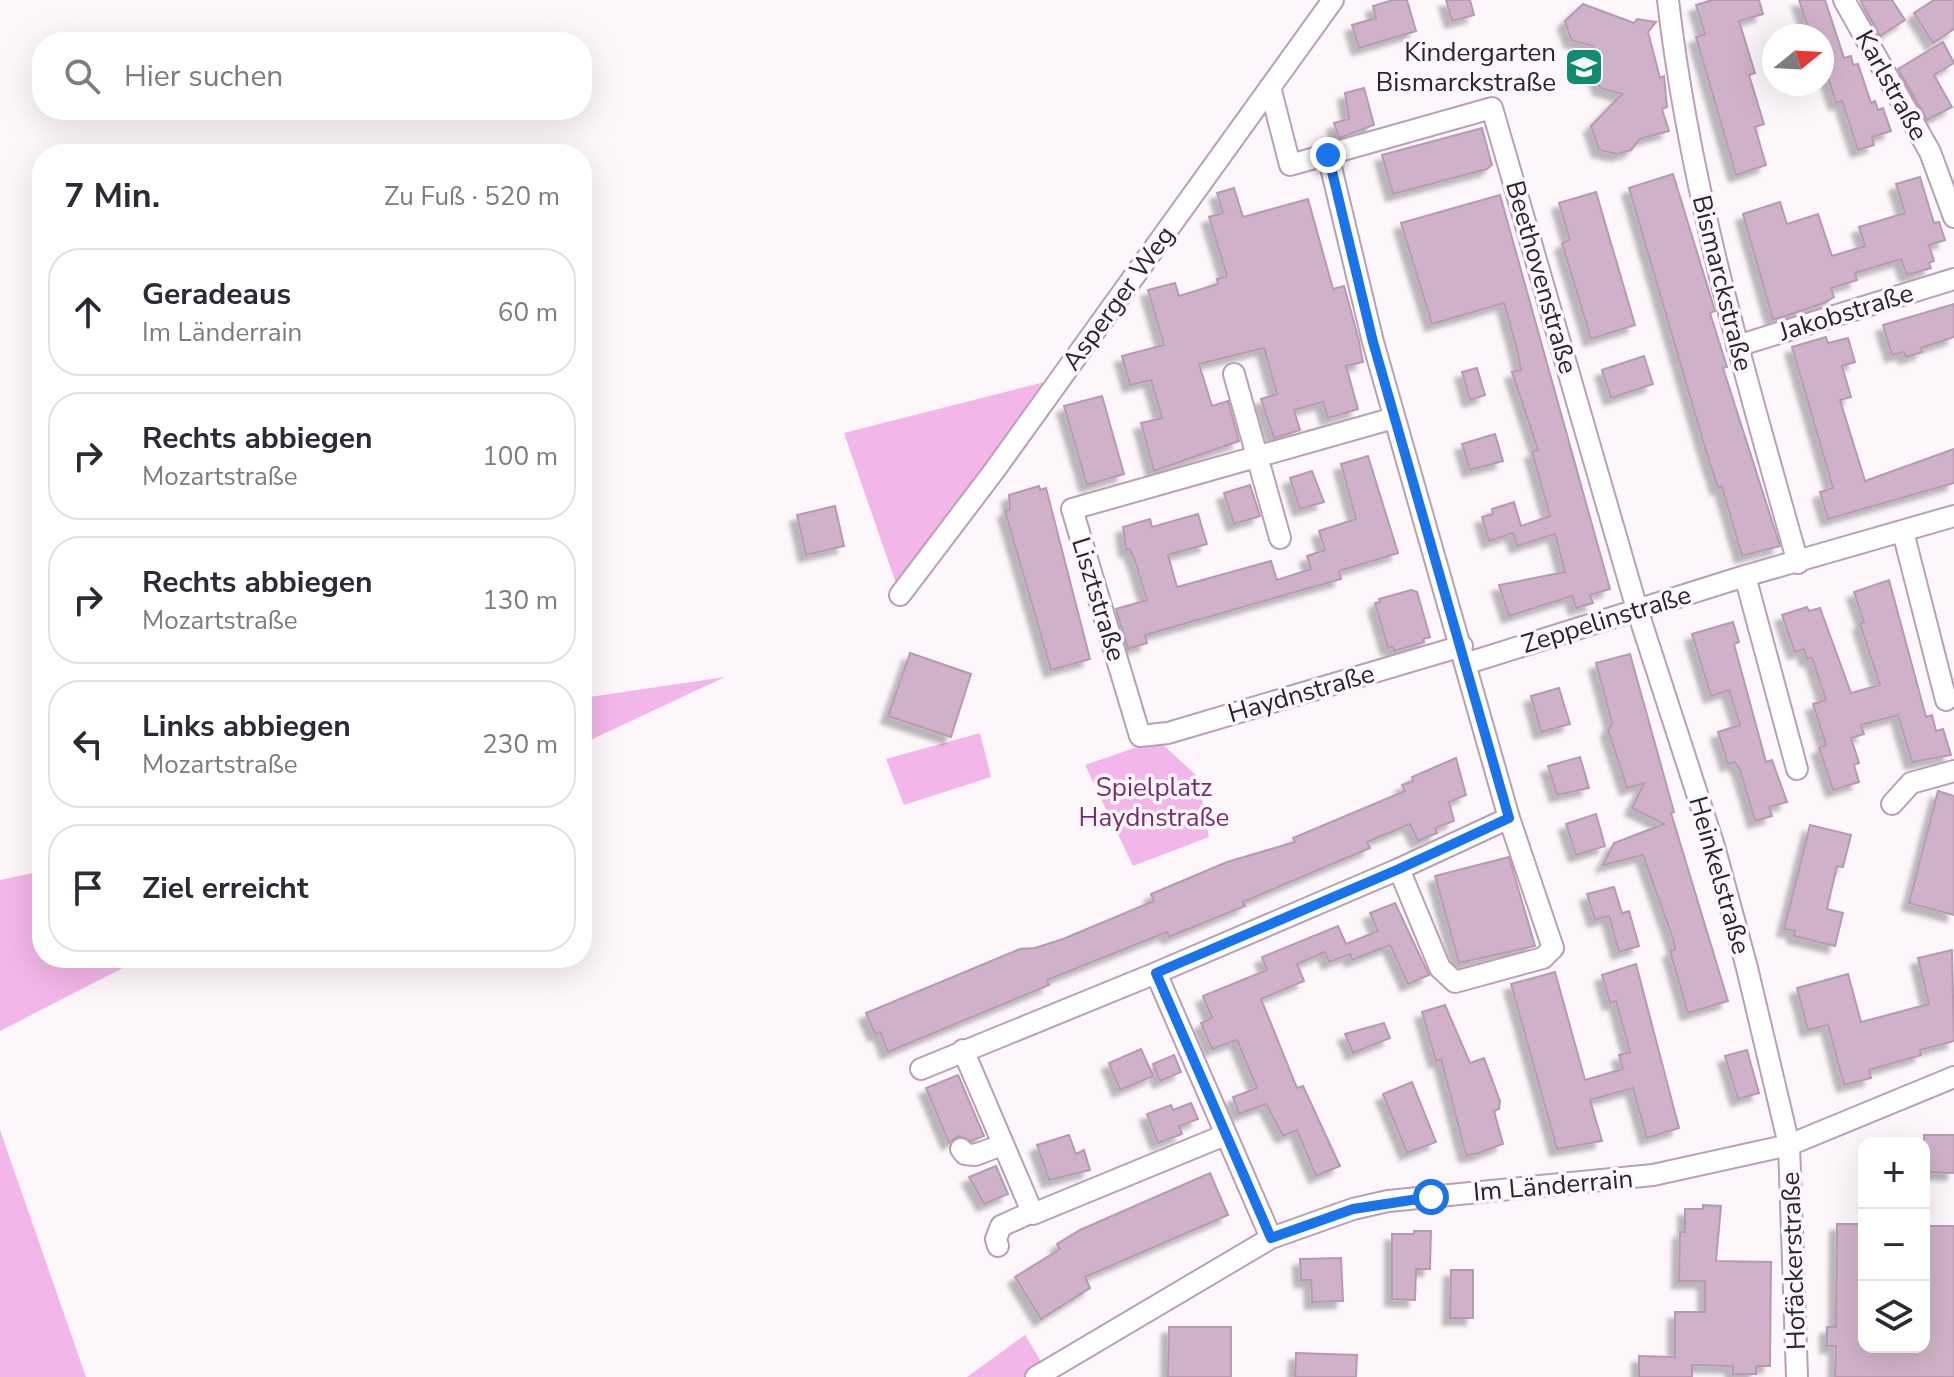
<!DOCTYPE html>
<html lang="de">
<meta charset="utf-8">
<style>
body{margin:0;font-family:"Nunito Sans",sans-serif;background:#f2f2f3;color:#2b2b33}
.controls{position:absolute;right:24px;bottom:24px;display:grid;overflow:hidden;border-radius:16px;box-shadow:0 8px 32px #0002}
.controls button{width:72px;height:72px;display:grid;place-items:center;padding:0;border:0;border-bottom:2px solid #e1e1e2;background:#fff;color:#2b2b33;font:40px sans-serif}
.compass{position:absolute;left:1762px;top:24px;width:72px;height:72px;border-radius:50%;background:#fff;box-shadow:0 8px 32px #0002;rotate:72deg}
.stop{position:absolute;width:24px;height:24px;margin:-18px;border:6px solid #1a73e8;border-radius:50%;background:#fff}
.stop.end{background:#1a73e8;border-color:#fff;box-shadow:0 2px 8px #0008}
.list{margin:0;padding:0;list-style:none}
h2{display:flex;justify-content:space-between;align-items:center;height:104px;margin:0;padding:0 32px;font-size:34px}
h2 small{font-size:26px;font-weight:400;color:#7c7c81}
.list li{display:grid;grid-template-columns:52px 1fr auto;gap:24px;align-items:center;box-sizing:border-box;height:128px;margin:0 16px 16px;padding:0 16px;border:2px solid #e1e1e2;border-radius:32px}
.list b{display:block;font-size:30px;white-space:nowrap}
.list p{margin:0;font-size:26px;white-space:nowrap;color:#7c7c81}
.list em{font-size:26px;font-style:normal;color:#7c7c81}
.icon{flex:none;width:44px;height:44px;fill:none;stroke:currentColor;stroke-width:2;stroke-linecap:round;stroke-linejoin:round}
.map{position:relative;flex:none;width:1954px;height:1377px;overflow:hidden}
.search{position:absolute;background:#fff;box-shadow:0 8px 32px #0002;left:32px;top:32px;width:560px;height:88px;display:flex;align-items:center;gap:20px;box-sizing:border-box;padding:0 28px;border-radius:32px;color:#7c7c81;font-size:30px}
.panel{position:absolute;background:#fff;box-shadow:0 8px 32px #0002;left:32px;top:144px;width:560px;height:824px;border-radius:32px}
.map>svg:first-child{display:block}
.green{fill:#f3b6e8}
.building{fill:#cfb2c9;stroke:#b69ab1;stroke-width:2;filter:url(#shadow)}
.lines{fill:none;stroke-linecap:round;stroke-linejoin:round}
.minor-casing{stroke:#bb9fb6;stroke-width:24}
.minor{stroke:#fff;stroke-width:20}
.route{stroke:#1a73e8;stroke-width:10}
.labels{text-anchor:middle;stroke-width:7;stroke-linejoin:round;paint-order:stroke}
.poi-label{font-size:26px;fill:#2f232c;stroke:#fdf7fc;text-anchor:end}
.street-label{font-size:26px;fill:#2f232c;stroke:#fdf7fc}
.park-label{font-size:26px;fill:#792e70;stroke:#fdf7fc}
</style>
<div class="map">
<svg width="1954" height="1377" viewBox="0 0 1954 1377">
<defs>
<filter id="shadow"><feDropShadow dx="-7" dy="7" stdDeviation="2" flood-color="#0004"/></filter>
</defs>
<rect width="100%" height="100%" fill="#fdf7fc"/>
<path class="green" d="M1060 378 900 595 844 433Z
M725 677 582 744V714L591 712 583 698Z
M980 733 991 777 904 805 886 759Z
M1158 740 1198 777 1209 837 1133 866 1085 765Z
M42 871V958H142L0 1031V880Z
M0 1130 86 1377H0Z
M1025 1335 1046 1370 1036 1377H967Z"/>
<path class="building" d="M1393 0H1407L1416 31 1359 48 1352 25 1376 18 1373 6Z
M1446 0H1470L1474 15 1452 21Z
M1712 0H1759L1763 14 1739 21 1755 73 1749 75 1764 124 1755 127 1766 165 1736 175 1696 37 1705 34 1696 5Z
M1799 0H1825L1844 58 1851 56 1853 65 1858 64 1871 103 1875 101 1878 110 1883 108 1891 131 1872 137 1874 145 1858 150 1842 101 1836 103 1822 59V36H1811Z
M1860 0H1892L1905 20 1880 36Z
M1934 0H1954V29L1933 43 1914 13Z
M1583 4 1634 23 1637 19 1656 22 1648 32 1660 78 1664 76 1667 107 1662 109 1669 131 1640 139 1631 150 1617 154 1599 150 1591 126 1622 94 1600 88 1596 75 1585 72 1581 60 1593 46 1571 40 1565 21Z
M1943 42 1954 63 1934 75 1952 107 1927 120 1898 69Z
M1364 88 1374 125 1339 138 1334 123 1349 119 1345 93Z
M1482 128 1492 165 1487 169 1393 194 1382 155Z
M1673 174 1715 311 1710 313 1727 367 1723 368 1780 546 1742 556 1722 487 1718 488 1705 448 1629 188Z
M1920 177 1934 223 1939 222 1945 240 1929 245 1934 261 1929 263 1931 268 1907 275 1901 259 1855 273 1857 280 1831 288 1834 297 1824 303 1773 320 1743 214 1780 202 1787 224 1818 214 1832 256 1865 246 1859 227 1905 213 1896 184Z
M1234 188 1243 217 1308 199 1333 289 1344 286 1358 337 1363 362 1346 366 1358 409 1328 418 1323 402 1294 410 1300 430 1274 438 1261 399 1277 394 1264 348 1199 364 1212 406 1228 401 1239 441 1154 471 1141 423 1162 418 1151 380 1130 385 1122 356 1164 345 1148 290 1175 283 1179 296 1218 284 1217 279 1227 276 1209 217 1223 213 1217 193Z
M1596 192 1635 325 1591 339 1562 243 1570 240 1559 203Z
M1500 195 1610 589 1590 595 1593 603 1576 608 1572 596 1509 616 1499 585 1565 572 1555 534 1517 546 1513 533 1489 541 1482 517 1493 514 1492 509 1514 502 1521 526 1550 516 1532 452 1538 450 1512 372 1521 370 1517 350 1504 303 1432 324 1401 223Z
M1954 304V337L1921 348 1922 352 1906 357 1904 352 1892 355 1883 325Z
M1826 337 1828 343 1848 338 1855 362 1842 366 1851 397 1840 400 1865 481 1954 449V483L1828 519 1820 492 1833 488 1792 347Z
M1644 356 1653 384 1611 398 1602 370Z
M1477 368 1485 395 1470 400 1462 372Z
M1102 396 1124 474 1087 485 1064 406Z
M1495 434 1503 461 1470 470 1462 444Z
M1368 456 1398 553 1339 571 1341 579 1145 635 1147 643 1128 649 1116 609 1147 600 1135 561 1130 549 1126 550 1123 527 1150 519 1152 527 1198 514 1207 544 1168 555 1177 587 1271 561 1277 580 1311 569 1307 556 1325 550 1319 531 1356 519 1341 464Z
M1312 471 1324 502 1300 509 1290 478Z
M1250 485 1260 516 1234 524 1224 493Z
M1039 486 1040 490 1046 488 1090 659 1051 670 1005 511 1010 509 1009 495Z
M835 506 844 546 806 555 797 515Z
M1889 580 1926 717 1932 715 1936 731 1943 729 1951 755 1912 762 1898 715 1861 725 1864 734 1851 738 1859 763 1854 765 1859 782 1833 790 1819 748 1826 745 1813 704 1826 700 1812 658 1807 659 1804 649 1795 652 1782 615 1807 607 1809 611 1820 608 1851 693 1880 685 1860 624 1864 622 1854 592Z
M1411 590 1417 592 1430 637 1423 639 1424 642 1394 651 1393 647 1388 648 1375 603 1380 602 1379 599Z
M1733 622 1739 642 1734 644 1766 762 1772 760 1787 802 1769 807 1772 816 1755 821 1740 770 1735 762 1728 764 1718 732 1740 725 1729 690 1711 696 1692 634Z
M910 653 971 674 951 737 888 716Z
M1630 654 1674 812 1671 813 1728 1001 1688 1013 1670 951 1675 949 1674 942 1643 855 1603 865 1614 843 1664 824 1632 808 1644 783 1627 788 1608 730 1612 723 1596 663Z
M1559 688 1570 724 1541 732 1531 696Z
M1580 757 1589 788 1557 795 1548 766Z
M1456 758 1466 795 1449 802 1454 821 1435 828 1437 833 1418 841 1410 824 1367 842 1370 848 1243 902 1245 906 1169 937 1167 932 1047 980 1049 985 888 1052 880 1032 875 1034 866 1013 1020 949 1035 948 1063 939 1154 901 1151 894 1227 862 1295 842 1293 838 1405 791 1402 785 1413 781 1412 777Z
M1938 791 1954 796V915L1909 903Z
M1596 814 1605 846 1576 855 1566 824Z
M1810 825 1851 835 1843 867 1837 866 1827 909 1843 913 1835 946 1794 936 1795 931 1784 929Z
M1509 857 1535 946 1459 963 1435 876Z
M1614 887 1622 913 1629 911 1639 946 1619 952 1609 916 1595 920 1587 894Z
M1395 903 1429 975 1408 984 1390 945 1352 960 1350 954 1329 962 1325 952 1297 964 1304 981 1261 999 1297 1088 1303 1086 1340 1166 1316 1176 1297 1130 1283 1136 1266 1104 1239 1114 1233 1097 1257 1088 1237 1040 1212 1049 1201 1023 1212 1018 1203 996 1267 970 1262 957 1338 926 1346 944 1378 931 1370 913Z
M1952 950 1954 1041 1920 1050 1921 1055 1869 1070 1871 1078 1844 1085 1828 1025 1808 1030 1797 988 1848 974 1861 1022 1929 1004 1918 958Z
M1636 964 1679 1128 1647 1138 1633 1088 1590 1100 1602 1141 1557 1149 1511 984 1555 972 1585 1080 1623 1069 1619 1055 1630 1052 1616 1001 1610 1003 1602 975Z
M1445 1005 1470 1063 1484 1058 1500 1101 1499 1109 1494 1111 1503 1144 1476 1154 1466 1155 1441 1059 1436 1061 1422 1012Z
M1384 1023 1390 1038 1353 1053 1345 1034Z
M1141 1049 1153 1076 1120 1090 1109 1063Z
M1747 1050 1759 1093 1738 1099 1725 1056Z
M1174 1055 1181 1072 1160 1081 1153 1064Z
M958 1075 984 1136 971 1141 958 1136 949 1143 926 1088Z
M1412 1082 1436 1142 1407 1153 1383 1094Z
M1191 1103 1198 1119 1179 1126 1182 1134 1158 1143 1147 1114 1171 1105 1173 1110Z
M1069 1135 1076 1154 1084 1150 1090 1170 1049 1180 1037 1145Z
M1924 1135H1954V1173L1924 1172Z
M996 1166 1008 1194 984 1204 969 1177Z
M1210 1173 1228 1215 1085 1277 1090 1288 1041 1319 1015 1277 1060 1249 1057 1244 1080 1230Z
M1703 1205 1721 1206 1716 1261 1771 1262 1770 1366H1756V1374H1733V1366L1692 1365V1377H1639V1356L1675 1357V1312H1705V1281H1679L1680 1232H1685V1209H1703Z
M1837 1224H1864V1347H1924V1226H1954V1377H1835L1836 1346H1827V1327H1836Z
M1414 1231H1431L1430 1269H1416L1415 1300 1392 1299V1234H1414Z
M1341 1258 1343 1301 1312 1302 1311 1280H1301L1300 1259Z
M1451 1270H1473V1318H1450Z
M1169 1327H1231V1377H1168Z
M1296 1353 1357 1355 1356 1377H1295Z"/>
<g class="lines">
<defs>
<path id="minor" d="M1668 0C1690 192 1746 377 1798 563
M1844 0 1930 152 1954 217
M1270 87 1290 165 1492 108 1637 609 1714 846 1747 968 1789 1145 1797 1377
M1737 346 1954 279
M1234 374 1280 538
M1394 418 1072 509 1140 736 1168 733 1462 646
M1903 532 1946 700
M1745 576 1797 769
M900 595 994 471 1333 0
M1468 663 1745 576 1954 516
M1892 804 1911 783 1954 771
M1399 869 1440 968 1455 982 1543 958 1553 948 1509 818
M963 1050 1033 1214 1225 1135
M921 1069 1156 973
M961 1149 965 1154 975 1155 1002 1145
M1271 1238 1156 973 1399 869 1509 818 1373 342 1328 155
M998 1246 996 1239 1001 1226 1032 1212
M1036 1377 1271 1238 1353 1209 1388 1201 1653 1175 1789 1145 1954 1077"/>
</defs>
<use href="#minor" class="minor-casing"/>
<use href="#minor" class="minor"/>
</g>
<g class="lines">
<path class="route" d="M1328 155 1373 342 1509 818 1399 869 1156 973 1271 1238 1353 1209 1431 1197"/>
</g>
<defs>
<symbol id="school-square" viewBox="-11 -11 22 22"><rect x="-9" y="-9" width="18" height="18" rx="4" fill="#108d71" stroke="#fdf7fc"/><path d="M0-5L7-2L0 1L-7-2ZM-4 1L0 2.5L4 1V4Q0 6-4 4Z" fill="#fff"/></symbol>
</defs>
<g fill-rule="evenodd">
<use href="#school-square" x="1562" y="45" width="44" height="44"/>
</g>
<g class="labels">
<g class="poi-label">
<text x="1556" y="61">Kindergarten<tspan x="1556" dy="30">Bismarckstraße</tspan></text>
</g>
<g class="street-label">
<text transform="translate(1892 85) rotate(61)" y="9">Karlstraße</text>
<text transform="translate(1542 277) rotate(74)" y="9">Beethovenstraße</text>
<text transform="translate(1723 283) rotate(76)" y="9">Bismarckstraße</text>
<text transform="translate(1118 298) rotate(-54)" y="9">Asperger Weg</text>
<text transform="translate(1846 312) rotate(-17)" y="9">Jakobstraße</text>
<text transform="translate(1099 599) rotate(73)" y="9">Lisztstraße</text>
<text transform="translate(1606 619) rotate(-17)" y="9">Zeppelinstraße</text>
<text transform="translate(1301 693) rotate(-16)" y="9">Haydnstraße</text>
<text transform="translate(1720 875) rotate(74)" y="9">Heinkelstraße</text>
<text transform="translate(1553 1185) rotate(-5)" y="9">Im Länderrain</text>
<text transform="translate(1793 1261) rotate(-92)" y="9">Hofäckerstraße</text>
</g>
<g class="park-label">
<text x="1154" y="796">Spielplatz<tspan x="1154" dy="30">Haydnstraße</tspan></text>
</g>
</g>
</svg>
<div class="controls">
<button>+</button>
<button>−</button>
<button><svg class="icon" aria-label="layers" viewBox="0 0 24 24"><path d="M12 4l9 5-9 5-9-5zM3 14l9 5 9-5"/></svg></button>
</div>
<svg class="compass" viewBox="-18 -18 36 36"><path d="M0-13l5 13h-10z" fill="#e53935"/><path d="M0 13l5-13h-10z" fill="#7c7c81"/></svg>
<div class="stop" style="left:1431px;top:1197px"></div>
<div class="stop end" style="left:1328px;top:155px"></div>
<div class="search"><svg class="icon" aria-label="search" viewBox="0 0 24 24"><circle cx="10" cy="10" r="6"/><path d="M15 15l6 6"/></svg>Hier suchen</div>
<section class="panel">
<h2>7 Min.<small>Zu Fuß · 520 m</small></h2>
<ul class="list">
<li><svg class="icon" aria-label="ahead" viewBox="0 0 24 24"><path d="M12 20V5M6 11l6-6 6 6"/></svg><div><b>Geradeaus</b><p>Im Länderrain</p></div><em>60 m</em></li>
<li><svg class="icon" aria-label="right" viewBox="0 0 24 24"><path d="M7 20v-9h11M14 6l5 5-5 5"/></svg><div><b>Rechts abbiegen</b><p>Mozartstraße</p></div><em>100 m</em></li>
<li><svg class="icon" aria-label="right" viewBox="0 0 24 24"><path d="M7 20v-9h11M14 6l5 5-5 5"/></svg><div><b>Rechts abbiegen</b><p>Mozartstraße</p></div><em>130 m</em></li>
<li><svg class="icon" aria-label="left" viewBox="0 0 24 24"><path d="M17 20v-9H6M10 6l-5 5 5 5"/></svg><div><b>Links abbiegen</b><p>Mozartstraße</p></div><em>230 m</em></li>
<li><svg class="icon" aria-label="arrive" viewBox="0 0 24 24"><path d="M6 21V4h12l-3 4 3 4H6"/></svg><div><b>Ziel erreicht</b></div></li>
</ul>
</section>
</div>
